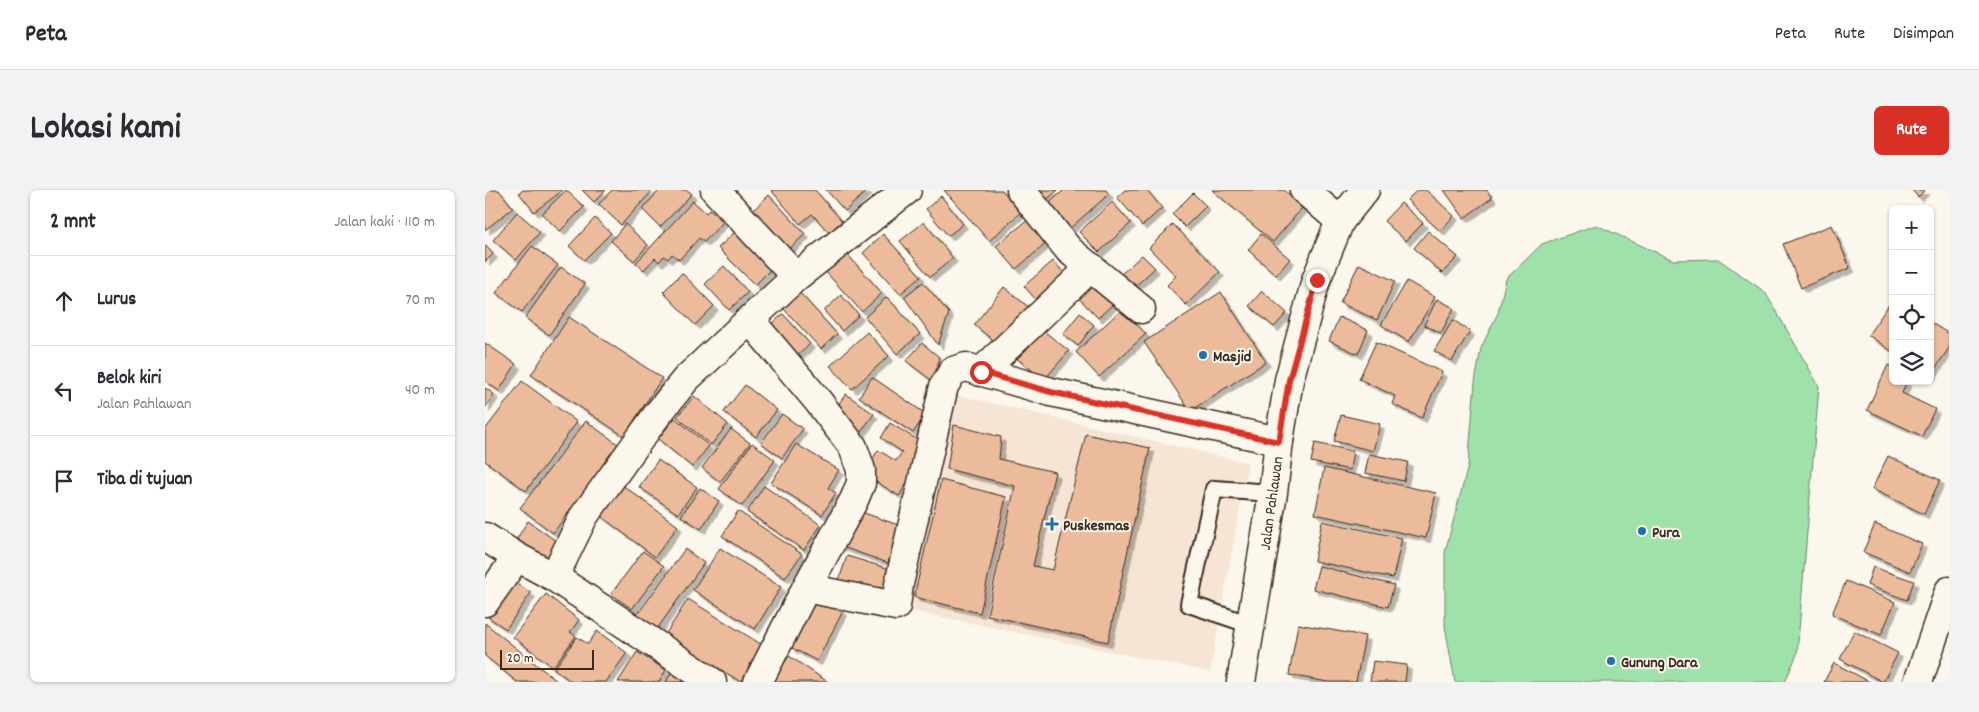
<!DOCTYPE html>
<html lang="id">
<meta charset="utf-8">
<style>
body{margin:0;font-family:Dekko,sans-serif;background:#f2f2f3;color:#2b2b33}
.controls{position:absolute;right:15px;top:15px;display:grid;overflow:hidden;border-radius:8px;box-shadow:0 1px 4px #0004}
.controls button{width:45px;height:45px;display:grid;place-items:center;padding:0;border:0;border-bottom:1px solid #e1e1e2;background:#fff;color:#2b2b33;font:25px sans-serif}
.scale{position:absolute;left:15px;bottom:12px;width:94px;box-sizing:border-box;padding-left:5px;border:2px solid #3b2a1e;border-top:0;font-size:14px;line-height:18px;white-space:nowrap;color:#3b2a1e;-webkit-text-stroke:4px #fbf7ec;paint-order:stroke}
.stop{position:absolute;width:15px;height:15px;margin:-11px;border:4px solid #d93025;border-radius:50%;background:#fff}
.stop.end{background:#d93025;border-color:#fff;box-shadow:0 1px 5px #0008}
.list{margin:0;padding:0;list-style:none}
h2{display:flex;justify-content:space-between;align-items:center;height:65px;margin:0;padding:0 20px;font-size:21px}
h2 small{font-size:16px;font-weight:400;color:#7c7c81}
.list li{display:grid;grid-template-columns:32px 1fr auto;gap:15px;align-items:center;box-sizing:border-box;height:90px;padding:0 20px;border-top:1px solid #e1e1e2}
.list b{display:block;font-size:19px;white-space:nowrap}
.list p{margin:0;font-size:16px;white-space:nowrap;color:#7c7c81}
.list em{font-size:16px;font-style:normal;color:#7c7c81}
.icon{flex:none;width:28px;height:28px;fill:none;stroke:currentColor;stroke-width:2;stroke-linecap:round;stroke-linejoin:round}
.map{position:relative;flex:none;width:1464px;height:492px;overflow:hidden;border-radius:8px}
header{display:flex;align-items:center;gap:30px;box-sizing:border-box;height:70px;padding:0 25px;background:#fff;border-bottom:1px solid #e1e1e2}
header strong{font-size:24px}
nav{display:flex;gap:28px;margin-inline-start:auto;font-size:18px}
.intro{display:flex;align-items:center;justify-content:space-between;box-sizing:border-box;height:120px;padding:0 30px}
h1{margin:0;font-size:35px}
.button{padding:12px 22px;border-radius:8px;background:#d93025;color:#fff;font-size:18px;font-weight:700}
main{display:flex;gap:30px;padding:0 30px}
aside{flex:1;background:#fff;border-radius:8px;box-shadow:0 1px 4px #0004}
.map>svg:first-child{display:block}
.built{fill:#f6e5d4}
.green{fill:#9fe1ab;stroke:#6d8664}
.building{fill:#ebbb9c;stroke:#3b2a1e;filter:url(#shadow)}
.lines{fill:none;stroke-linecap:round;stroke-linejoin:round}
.service-casing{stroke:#3b2a1e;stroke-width:20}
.minor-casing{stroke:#3b2a1e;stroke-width:31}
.secondary-casing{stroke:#3b2a1e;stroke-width:31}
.service{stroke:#fbf7ec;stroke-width:16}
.minor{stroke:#fbf7ec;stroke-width:28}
.secondary{stroke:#fbf7ec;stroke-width:28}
.route{stroke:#d93025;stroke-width:6}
.poi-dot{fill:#1f6fb2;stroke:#fbf7ec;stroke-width:2}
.labels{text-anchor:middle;stroke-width:4;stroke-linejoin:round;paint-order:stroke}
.poi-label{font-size:16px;font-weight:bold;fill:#3b2a1e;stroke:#fbf7ec;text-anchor:start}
.street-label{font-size:16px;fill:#3b2a1e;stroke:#fbf7ec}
</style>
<header>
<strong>Peta</strong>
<nav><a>Peta</a><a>Rute</a><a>Disimpan</a></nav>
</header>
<div class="intro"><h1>Lokasi kami</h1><a class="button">Rute</a></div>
<main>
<aside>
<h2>2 mnt<small>Jalan kaki · 110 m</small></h2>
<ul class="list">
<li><svg class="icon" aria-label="ahead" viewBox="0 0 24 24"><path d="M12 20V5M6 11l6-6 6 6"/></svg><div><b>Lurus</b></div><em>70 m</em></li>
<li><svg class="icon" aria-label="left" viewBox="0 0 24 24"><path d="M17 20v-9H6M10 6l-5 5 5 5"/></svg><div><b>Belok kiri</b><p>Jalan Pahlawan</p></div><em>40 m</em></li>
<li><svg class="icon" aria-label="arrive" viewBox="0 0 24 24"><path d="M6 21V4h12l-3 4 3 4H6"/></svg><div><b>Tiba di tujuan</b></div></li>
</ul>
</aside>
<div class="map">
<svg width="1464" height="492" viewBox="0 0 1464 492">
<defs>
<filter id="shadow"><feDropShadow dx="4.5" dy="4.5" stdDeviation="0" flood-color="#0004"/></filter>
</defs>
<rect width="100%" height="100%" fill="#fbf7ec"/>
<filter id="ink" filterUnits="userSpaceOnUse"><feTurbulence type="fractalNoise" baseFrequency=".02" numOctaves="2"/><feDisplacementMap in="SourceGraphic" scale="10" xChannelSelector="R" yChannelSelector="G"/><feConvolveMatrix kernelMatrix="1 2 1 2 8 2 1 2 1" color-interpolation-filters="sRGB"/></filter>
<g filter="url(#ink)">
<path class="built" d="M464 203 763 273 725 482 422 420Z"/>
<path class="green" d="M1111 35 1188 70 1233 69 1280 102 1334 196 1312 464 1300 492H970L960 436V362L983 276 990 192 996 158 1013 123 1021 89 1057 54Z"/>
<path class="building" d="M0 0H14L28 18 0 40Z
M38 0H76L77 1 49 22 34 3Z
M81 0 99 17 75 41 57 24Z
M97 0H121L109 12Z
M127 0H168L136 35 114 14Z
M175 0H202L207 4 175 37 157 19Z
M286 0H330L357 31 344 43 327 24 315 34Z
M341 0H383L360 21Z
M459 0H517L536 22 504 51Z
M550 0H573L560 11Z
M579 0H621L624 4 583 40 561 16Z
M640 0H662L677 18 657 36 632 7Z
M727 0H799L818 17 788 52Z
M932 0H941L969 26 955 41 922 10Z
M959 0H1002L1007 8 979 28Z
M1427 0H1440L1433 7Z
M708 3 721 16 700 37 687 24Z
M284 5 320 44 300 63 264 24Z
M456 6 478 34 463 46 441 19Z
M208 11 221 23 225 19 238 32 219 52 214 48 194 70 187 64 183 69 179 66 174 72 170 68 159 80 151 73Z
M627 12 646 33 614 62 594 42Z
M916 13 938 33 921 51 899 31Z
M32 22 55 42 31 70 8 50Z
M110 28 126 43 99 70 84 56Z
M545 28 564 51 531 79 511 56Z
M439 32 468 68 445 87 415 51Z
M140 34 163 55 149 71 126 51Z
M688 34 735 82 701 115 682 95 691 86 664 58Z
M1347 35 1365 78 1316 98 1298 54Z
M252 40 288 77 270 95 233 58Z
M943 41 973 67 957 83 929 58Z
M398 44 436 86 415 104 378 63Z
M776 44 805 69 791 85 763 60Z
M0 55 8 64 0 72Z
M47 56 73 75 37 122 11 103Z
M360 62 397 103 377 122 339 80Z
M657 65 670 78 645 101 632 88Z
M568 71 587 92 558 118 539 96Z
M874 74 910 91 892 130 855 113Z
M239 76 263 102 244 120 220 94Z
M76 77 100 94 64 145 40 128Z
M197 83 229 116 210 135 178 102Z
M603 88 628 114 613 128 588 102Z
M922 91 950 107 924 152 896 135Z
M438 92 464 123 453 155 419 107Z
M519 97 552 124 523 162 489 135Z
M777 101 802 123 789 137 764 116Z
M736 102 781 172 705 221 659 152Z
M315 103 352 144 336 159 298 118Z
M356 105 374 125 357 141 339 121Z
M402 107 435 144 412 164 380 127Z
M952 109 969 118 956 143 939 135Z
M1408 109V162L1383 145Z
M637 119 661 144 614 187 591 162Z
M595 123 609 135 593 156 578 144Z
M298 124 325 154 306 172 278 142Z
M84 127 177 188 139 246 46 185Z
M854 127 883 140 873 164 844 151Z
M968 130 985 141 967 171 949 161Z
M1445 132 1464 144V158L1445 186Z
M555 138 584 161 559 190 530 167Z
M382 142 404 166 367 199 345 176Z
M891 152 957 182 937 228 907 214 910 206 874 189Z
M0 153 31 174 14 201 0 191Z
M437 153 454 167 450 193 421 171Z
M1403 175 1408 177V191H1422L1417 203 1450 219 1437 246 1382 220Z
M387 187 441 224 428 243 374 207Z
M37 191 92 232 41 301 0 271V240Z
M260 195 292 220 271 247 239 222Z
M0 198 9 204 0 218Z
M361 204 389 224 375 243 347 223Z
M209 206 243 234 226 255 192 227Z
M297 224 318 239 297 268 276 253Z
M856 225 895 234 888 261 849 251Z
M190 228 224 256 207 277 173 249Z
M101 231 134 255 68 343 35 318Z
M405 233 444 257 414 306 379 284 393 260 411 271 417 262 396 248Z
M469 235 516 247 514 269 570 282 548 376 568 380 601 244 665 258 623 452 502 425 530 296 462 279Z
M246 239 265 253 235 292 217 278Z
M267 253 290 270 257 316 234 299Z
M830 253 868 261 865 280 826 272Z
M311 254 354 280 343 298 351 303 337 325 286 293Z
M884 264 923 272 919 291 880 283Z
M1403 266 1455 290 1439 324 1387 299Z
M173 270 212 297 193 324 154 297Z
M839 278 951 303 941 348 830 324Z
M456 290 521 307 495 423 429 407Z
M136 294 193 336 170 367 113 324Z
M279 296 336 335 319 360 262 322Z
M215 298 234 311 216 339 196 326Z
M365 318 416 336 403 373 352 355Z
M253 321 317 364 300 388 237 346Z
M43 331 74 353 61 370 31 350Z
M837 331 917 348 908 388 829 371Z
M1390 334 1437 354 1425 382 1378 362Z
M235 358 296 397 270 439 208 400Z
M200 359 219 373 172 439 152 425Z
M158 361 179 376 147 419 126 404Z
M362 366 405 379 398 403 354 390Z
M7 376 46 403 21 439 0 425V387Z
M834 376 909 395 903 417 828 399Z
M1388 377 1429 391 1422 410 1382 395Z
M1361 391 1410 412 1396 445 1347 424Z
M61 404 94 430 85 442 91 446 68 477 28 447Z
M331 407 358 421 332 471 305 457Z
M203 409 279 456 256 492 180 445Z
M0 433 73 492H32L0 466Z
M813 434 880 446 871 492H843L804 485Z
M112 441 142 463 121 492H87L69 479 92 447 103 454Z
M1369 441 1413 463 1398 492 1355 469Z
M152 462 181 480 174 492H133Z
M304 466 343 492H292L288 489Z
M888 471 922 475 920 492H885Z
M1349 473 1385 492H1339Z
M188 480 200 488 198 492H181Z"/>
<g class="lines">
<defs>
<path id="service" d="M766 435 704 414 729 299 788 303"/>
<path id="minor" d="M230 0 311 87
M536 0 584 60 656 119
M819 0 855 31
M265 130 333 211 368 257 376 280V293L369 310 320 400
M496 182 606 77
M0 347 32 367 69 387 227 492
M69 387 99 326 172 225 201 189 311 87 422 0
M0 412 32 367
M273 492 320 400H331L411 416 414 394 459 196 468 181 481 177 566 202 794 251
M1433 492 1464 401"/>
<path id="secondary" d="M756 492 788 303 794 251 804 190 831 90 855 31 880 0"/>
</defs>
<use href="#service" class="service-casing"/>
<use href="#minor" class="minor-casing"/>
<use href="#secondary" class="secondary-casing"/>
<use href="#service" class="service"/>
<use href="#minor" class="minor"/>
<use href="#secondary" class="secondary"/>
</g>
</g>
<g class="lines" filter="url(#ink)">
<path class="route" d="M496 182 566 202 794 252 804 190 832 90"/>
</g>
<g class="poi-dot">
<circle cx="718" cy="165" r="5"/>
<path d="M564.5 326.5h5v5h5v5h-5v5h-5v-5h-5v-5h5z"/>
<circle cx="1157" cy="341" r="5"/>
<circle cx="1126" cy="471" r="5"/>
</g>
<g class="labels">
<g class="poi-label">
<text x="728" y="171">Masjid</text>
<text x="578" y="340">Puskesmas</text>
<text x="1167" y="347">Pura</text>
<text x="1136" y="477">Gunung Dara</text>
</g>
<g class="street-label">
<text transform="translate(785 313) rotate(-82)" y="6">Jalan Pahlawan</text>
</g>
</g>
</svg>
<div class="controls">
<button>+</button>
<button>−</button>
<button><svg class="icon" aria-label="locate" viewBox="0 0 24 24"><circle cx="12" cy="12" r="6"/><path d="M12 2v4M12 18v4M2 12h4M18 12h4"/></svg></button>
<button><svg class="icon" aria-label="layers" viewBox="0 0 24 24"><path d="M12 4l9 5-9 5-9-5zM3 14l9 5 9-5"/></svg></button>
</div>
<div class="scale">20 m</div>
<div class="stop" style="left:496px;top:182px"></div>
<div class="stop end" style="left:832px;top:90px"></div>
</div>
</main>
